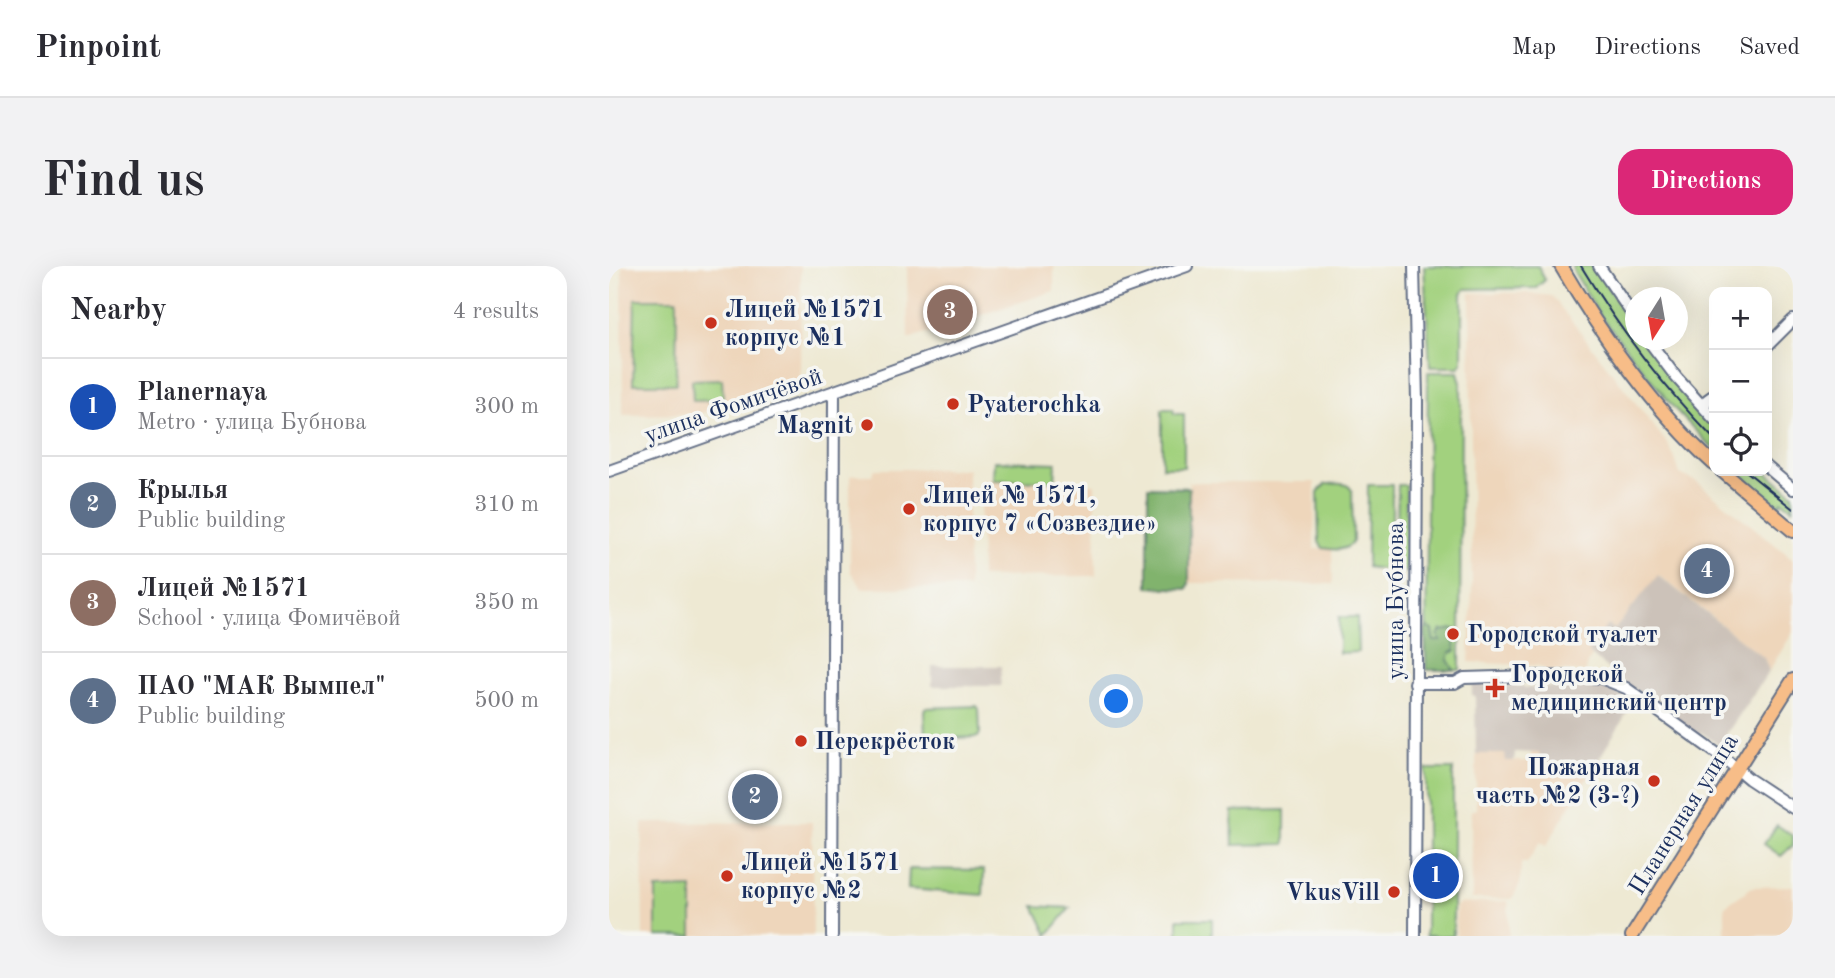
<!DOCTYPE html>
<meta charset="utf-8">
<style>
body{margin:0;font-family:"Old Standard TT",serif;background:#f2f2f3;color:#2b2b33}
.controls{position:absolute;right:21px;top:21px;display:grid;overflow:hidden;border-radius:14px;box-shadow:0 7px 28px #0002}
.controls button{width:63px;height:63px;display:grid;place-items:center;padding:0;border:0;border-bottom:2px solid #e1e1e2;background:#fff;color:#2b2b33;font:35px sans-serif}
.compass{position:absolute;left:1016px;top:21px;width:63px;height:63px;border-radius:50%;background:#fff;box-shadow:0 7px 28px #0002;rotate:191deg}
.you{position:absolute;left:508px;top:436px;width:24px;height:24px;margin:-18px;border:5px solid #fff;border-radius:50%;background:#1a73e8;box-shadow:0 0 0 10px #1a73e833}
.badge{display:grid;place-items:center;width:46px;height:46px;border-radius:50%;background:#db2777;color:#fff;font-size:23px;font-weight:700}
.pin{position:absolute;translate:-50% -50%;border:4px solid #fff;box-shadow:0 2px 7px #0006}
.list{margin:0;padding:0;list-style:none}
h2{display:flex;justify-content:space-between;align-items:center;height:91px;margin:0;padding:0 28px;font-size:30px}
h2 small{font-size:23px;font-weight:400;color:#7c7c81}
.list li{display:grid;grid-template-columns:46px 1fr auto;gap:21px;align-items:center;box-sizing:border-box;height:98px;padding:0 28px;border-top:2px solid #e1e1e2}
.list b{display:block;font-size:26px;white-space:nowrap}
.list p{margin:0;font-size:23px;white-space:nowrap;color:#7c7c81}
.list em{font-size:23px;font-style:normal;color:#7c7c81}
.icon{flex:none;width:38px;height:38px;fill:none;stroke:currentColor;stroke-width:2;stroke-linecap:round;stroke-linejoin:round}
.map{position:relative;flex:none;width:1184px;height:670px;overflow:hidden;border-radius:21px}
header{display:flex;align-items:center;gap:42px;box-sizing:border-box;height:98px;padding:0 35px;background:#fff;border-bottom:2px solid #e1e1e2}
header strong{font-size:33px}
nav{display:flex;gap:38px;margin-inline-start:auto;font-size:24px}
.intro{display:flex;align-items:center;justify-content:space-between;box-sizing:border-box;height:168px;padding:0 42px}
h1{margin:0;font-size:49px}
.button{padding:18px 32px;border-radius:21px;background:#db2777;color:#fff;font-size:24px;font-weight:700}
main{display:flex;gap:42px;padding:0 42px}
aside{flex:1;background:#fff;border-radius:21px;box-shadow:0 7px 28px #0002}
.map>svg:first-child{display:block}
.built{fill:#eed6bb}
.industrial{fill:#ccc2b9}
.green{fill:#a2d17e;stroke:#5e806e;stroke-width:2}
.forest{fill:#81b36d;stroke:#4e7166;stroke-width:2}
.lines{fill:none;stroke-linecap:round;stroke-linejoin:round}
.minor-casing{stroke:#657087;stroke-width:14}
.major-casing{stroke:#657087;stroke-width:16}
.minor{stroke:#fff;stroke-width:10}
.major{stroke:#f7bd88;stroke-width:12}
.tram{stroke:#1b2f5e;stroke-width:2}
.poi-dot{fill:#c8321e;stroke:#f6f6f2;stroke-width:2.5}
.labels{text-anchor:middle;stroke-width:7;stroke-linejoin:round;paint-order:stroke}
.poi-label{font-size:24px;font-weight:bold;fill:#1b2f5e;stroke:#f6f6f2;text-anchor:start}
.street-label{font-size:24px;fill:#1b2f5e;stroke:#f6f6f2}
</style>
<header>
<strong>Pinpoint</strong>
<nav><a>Map</a><a>Directions</a><a>Saved</a></nav>
</header>
<div class="intro"><h1>Find us</h1><a class="button">Directions</a></div>
<main>
<aside>
<h2>Nearby<small>4 results</small></h2>
<ul class="list">
<li><span class="badge" style="background:#1a4fb4">1</span><div><b>Planernaya</b><p>Metro · улица Бубнова</p></div><em>300 m</em></li>
<li><span class="badge" style="background:#5c6f8a">2</span><div><b>Крылья</b><p>Public building</p></div><em>310 m</em></li>
<li><span class="badge" style="background:#8d6e63">3</span><div><b>Лицей №1571</b><p>School · улица Фомичёвой</p></div><em>350 m</em></li>
<li><span class="badge" style="background:#5c6f8a">4</span><div><b>ПАО &quot;МАК Вымпел&quot;</b><p>Public building</p></div><em>500 m</em></li>
</ul>
</aside>
<div class="map">
<svg width="1184" height="670" viewBox="0 0 1184 670">
<rect width="100%" height="100%" fill="#f6f6f2"/>
<filter id="ink" filterUnits="userSpaceOnUse"><feTurbulence type="fractalNoise" baseFrequency=".0143" numOctaves="2"/><feDisplacementMap in="SourceGraphic" scale="14" xChannelSelector="R" yChannelSelector="G"/><feConvolveMatrix kernelMatrix="1 2 1 2 8 2 1 2 1" color-interpolation-filters="sRGB"/></filter>
<filter id="wash" filterUnits="userSpaceOnUse"><feTurbulence type="fractalNoise" baseFrequency=".00686" numOctaves="4" result="noise"/><feDisplacementMap in="SourceGraphic" scale="28" xChannelSelector="R" yChannelSelector="G"/><feGaussianBlur stdDeviation="1.57" result="paint"/><feColorMatrix in="noise" values="0 0 0 0 0 0 0 0 0 0 0 0 0 0 0 0 0 1.4 0 .05"/><feComposite in="paint" operator="in"/></filter>
<g filter="url(#wash)">
<rect width="100%" height="100%" fill="#eee9d3"/>
<path class="built" d="M13 0H192L191 114 90 148 14 149Z
M298 0H445V25L299 73Z
M861 27H916L943 30 1058 177 1065 190 1071 208 1088 216 1184 293V366L1160 405 1155 392 1050 309 1006 363 998 359 979 386 983 390 978 397 977 406 937 404 930 400 860 396 863 321Z
M266 203H359V322H253L241 305V211L243 209H263Z
M371 214 486 218 487 310 372 311Z
M580 216H706L705 283H723L724 318 580 317Z
M922 487H931L932 499H962L980 509 937 580 931 576 918 597H912L911 618 903 633H863L862 544H867V488H897V495H922Z
M203 556 204 670H34L33 557Z
M1184 620V670H1116V640L1143 621Z
M899 635 900 670H847V640L849 639 854 637Z"/>
<path class="industrial" d="M1049 309 1155 392 1160 405 1110 479 1092 466 1089 470 1005 408 979 386 998 359 1006 363Z
M323 400H392V420H323Z
M863 417H874L875 420H915L916 422 975 420 993 422 1005 425 1024 437 980 509 962 499H931V487L906 486 905 495H897L896 488H867L866 430 863 429Z"/>
<path class="green" d="M815 0H929L936 14 927 22 856 23 853 28V97L850 101H821Z
M964 0H984L1026 61 1027 74H1035L1105 157V184L1065 142 990 48 964 4Z
M26 33H68L67 118H24Z
M819 106H849L852 117 851 404H817Z
M113 113 114 134 84 135 83 114Z
M553 143H564L565 148H575V201H553Z
M385 195 447 197 446 215 384 214Z
M1128 205H1156L1184 228V243L1173 235 1170 240Z
M717 218C727 218 739 215 743 225L744 275C739 286 724 284 714 282L710 276 709 226Z
M759 219H783V264L788 263 789 219H797V306L758 301Z
M730 351H748L749 386 730 387Z
M368 440 370 443 371 467 369 471 319 473 316 471 315 445 316 442Z
M817 503H844V670H817Z
M676 544V578L624 579 623 545Z
M1168 559 1184 570V579L1172 590 1155 578Z
M300 603 375 604 374 629 299 623Z
M83 622V670H47V623Z
M425 640 461 642 439 669Z
M569 653H603V670H569Z"/>
<path class="forest" d="M539 221 580 222V317L578 323 539 321Z
M818 361 823 364 825 375H831L829 370 831 365 846 363 849 364 850 373 845 377 847 385 841 387 839 394 845 404H817L816 364Z"/>
</g>
<g filter="url(#ink)">
<g class="lines">
<defs>
<path id="minor" d="M805 0 808 135 806 670
M990 0 1027 54
M1039 74 1067 111 1105 153
M1158 80 1184 54
M1095 142 1098 134 1105 129
M1158 201 1184 223
M0 205 578 0
M806 417H846L855 412 922 410 980 411 992 412 1017 422 1117 494 1140 513 1184 542
M223 670 225 126"/>
<path id="major" d="M952 0C991 67 1047 146 1105 198
M1113 205 1184 265
M1023 670 1184 414"/>
</defs>
<use href="#minor" class="minor-casing"/>
<use href="#major" class="major-casing"/>
<use href="#minor" class="minor"/>
<use href="#major" class="major"/>
<path class="tram" d="M972 0C1010 63 1054 121 1105 173
M1137 205 1184 243"/>
</g>
</g>
<g class="poi-dot">
<circle cx="102" cy="57" r="7"/>
<circle cx="344" cy="138" r="7"/>
<circle cx="258" cy="159" r="7"/>
<circle cx="300" cy="243" r="7"/>
<circle cx="844" cy="368" r="7"/>
<path d="M882.5 411.5h7v7h7v7h-7v7h-7v-7h-7v-7h7z"/>
<circle cx="192" cy="475" r="7"/>
<circle cx="1045" cy="515" r="7"/>
<circle cx="118" cy="610" r="7"/>
<circle cx="785" cy="626" r="7"/>
</g>
<g class="labels">
<g class="poi-label">
<text x="116" y="51">Лицей №1571<tspan x="116" dy="28">корпус №1</tspan></text>
<text x="358" y="146">Pyaterochka</text>
<text x="244" y="167" text-anchor="end">Magnit</text>
<text x="314" y="237">Лицей № 1571,<tspan x="314" dy="28">корпус 7 «Созвездие»</tspan></text>
<text x="858" y="376">Городской туалет</text>
<text x="902" y="416">Городской<tspan x="902" dy="28">медицинский центр</tspan></text>
<text x="206" y="483">Перекрёсток</text>
<text x="1031" y="509" text-anchor="end">Пожарная<tspan x="1031" dy="28">часть №2 (3-?)</tspan></text>
<text x="132" y="604">Лицей №1571<tspan x="132" dy="28">корпус №2</tspan></text>
<text x="771" y="634" text-anchor="end">VkusVill</text>
</g>
<g class="street-label">
<text transform="translate(124 139) rotate(-19)" y="8">улица Фомичёвой</text>
<text transform="translate(786 335) rotate(-90)" y="8">улица Бубнова</text>
<text transform="translate(1074 548) rotate(-58)" y="8">Планерная улица</text>
</g>
</g>
</svg>
<div class="controls">
<button>+</button>
<button>−</button>
<button><svg class="icon" aria-label="locate" viewBox="0 0 24 24"><circle cx="12" cy="12" r="6"/><path d="M12 2v4M12 18v4M2 12h4M18 12h4"/></svg></button>
</div>
<svg class="compass" viewBox="-18 -18 36 36"><path d="M0-13l5 13h-10z" fill="#e53935"/><path d="M0 13l5-13h-10z" fill="#7c7c81"/></svg>
<div class="you"></div>
<div class="pin badge" style="left:827px;top:610px;background:#1a4fb4">1</div>
<div class="pin badge" style="left:146px;top:531px;background:#5c6f8a">2</div>
<div class="pin badge" style="left:341px;top:46px;background:#8d6e63">3</div>
<div class="pin badge" style="left:1098px;top:305px;background:#5c6f8a">4</div>
</div>
</main>
